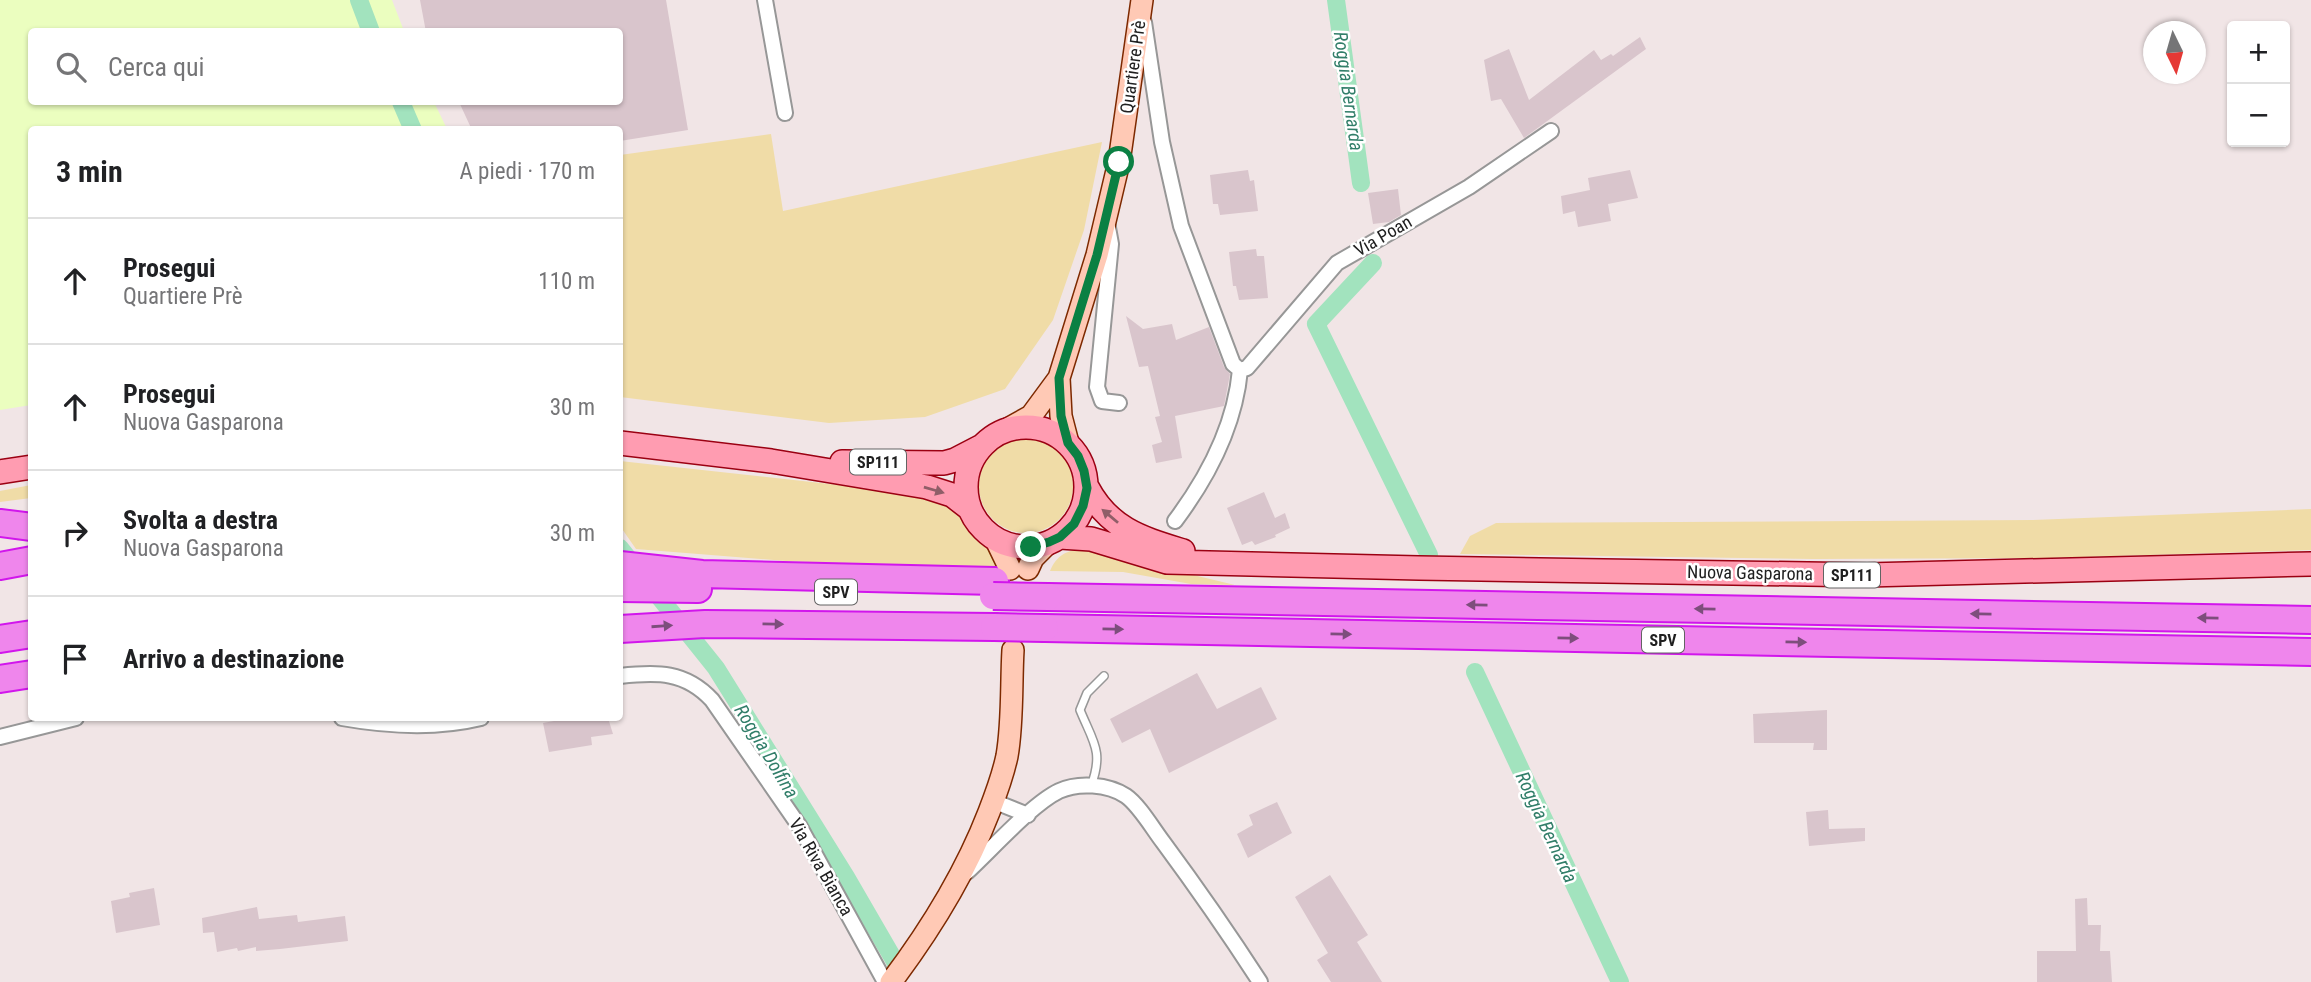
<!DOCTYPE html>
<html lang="it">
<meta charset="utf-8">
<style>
body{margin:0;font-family:"Roboto Condensed",sans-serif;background:#f6f6f6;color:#202124}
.controls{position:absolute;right:21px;top:21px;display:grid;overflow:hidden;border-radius:7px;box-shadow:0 2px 5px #0004}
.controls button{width:63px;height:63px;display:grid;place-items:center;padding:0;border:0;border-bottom:2px solid #e0e0e0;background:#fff;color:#202124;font:35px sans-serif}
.compass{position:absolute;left:2143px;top:21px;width:63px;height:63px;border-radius:50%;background:#fff;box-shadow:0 2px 5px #0004;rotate:175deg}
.stop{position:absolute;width:21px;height:21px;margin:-16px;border:5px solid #0b8043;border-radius:50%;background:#fff}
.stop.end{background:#0b8043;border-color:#fff;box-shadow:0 2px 7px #0008}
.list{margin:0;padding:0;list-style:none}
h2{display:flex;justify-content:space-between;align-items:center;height:91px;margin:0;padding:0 28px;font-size:30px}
h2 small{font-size:23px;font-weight:400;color:#757577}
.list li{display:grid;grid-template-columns:46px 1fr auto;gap:21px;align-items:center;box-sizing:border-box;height:126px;padding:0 28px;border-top:2px solid #e0e0e0}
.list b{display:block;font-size:26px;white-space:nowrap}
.list p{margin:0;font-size:23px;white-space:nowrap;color:#757577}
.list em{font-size:23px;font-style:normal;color:#757577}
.icon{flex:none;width:38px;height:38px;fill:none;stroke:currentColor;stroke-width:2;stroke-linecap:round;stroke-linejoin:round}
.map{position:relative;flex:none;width:2311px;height:982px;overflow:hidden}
.search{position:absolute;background:#fff;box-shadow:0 2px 5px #0004;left:28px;top:28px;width:595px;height:77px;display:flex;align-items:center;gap:18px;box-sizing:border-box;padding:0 24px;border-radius:7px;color:#757577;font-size:26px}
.panel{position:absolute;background:#fff;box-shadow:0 2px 5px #0004;left:28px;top:126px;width:595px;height:595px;border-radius:7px}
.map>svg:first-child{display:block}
.grass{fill:#f0dca7}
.park{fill:#ebfebf}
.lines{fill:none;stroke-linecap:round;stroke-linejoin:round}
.canal{stroke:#a2e3be;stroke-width:18}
.building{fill:#d9c5cc}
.lane-casing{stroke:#979797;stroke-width:10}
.street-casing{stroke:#979797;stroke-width:18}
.secondary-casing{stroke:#7d2900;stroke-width:24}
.primary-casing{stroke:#9b0012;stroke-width:26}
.highway-casing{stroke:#d116ec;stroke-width:30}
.lane{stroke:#fff;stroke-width:7}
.street{stroke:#fff;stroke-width:14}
.secondary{stroke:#ffc9b5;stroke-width:21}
.primary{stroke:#ff9cb1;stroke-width:23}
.highway{stroke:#ef86ec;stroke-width:26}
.highway-bridge-casing{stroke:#d116ec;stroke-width:30;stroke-linecap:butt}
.highway-bridge{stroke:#ef86ec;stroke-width:26}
.oneway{fill:#905e68}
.oneway2{fill:#7d4e7c}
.route{stroke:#0b8043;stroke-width:9}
.labels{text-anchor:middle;stroke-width:5;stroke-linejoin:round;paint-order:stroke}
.shield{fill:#fff;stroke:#636363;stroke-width:2}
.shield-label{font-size:16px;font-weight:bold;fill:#202020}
.street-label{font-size:18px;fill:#202020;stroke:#fff}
.water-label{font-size:19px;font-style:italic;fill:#317e69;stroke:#fff}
</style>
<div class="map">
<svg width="2311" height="982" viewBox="0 0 2311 982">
<rect width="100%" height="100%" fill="#f1e5e6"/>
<path class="grass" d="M771 134 783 211 1102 142 1084 230 1053 320 1005 389 925 417 829 423 620 397V155Z
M979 486a47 47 0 1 1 94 0a47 47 0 1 1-94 0Z
M620 461 920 494 961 509 975 532 996 556 1000 570 786 561 636 549 620 526Z
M31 485V498L0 502V491Z
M2311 509V550L2049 558 1814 559 1460 554 1470 536 1496 523 2033 520Z
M1081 548 1235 585 1191 584 1123 572 1050 571C1057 555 1065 552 1081 548Z"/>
<path class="park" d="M0 0H392L404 31 32 32V102H434L447 129 32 130 31 405 0 410Z"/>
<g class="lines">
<path class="canal" d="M359 0 371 32
M1336 0 1361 183
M401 102 413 130
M1373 263 1316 324 1429 555
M620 548 716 668 846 877 897 965
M1475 672 1620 982"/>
</g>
<path class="building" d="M420 0H666L688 130 620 141V130H472L459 102H620V32H426Z
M1640 37 1646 49 1524 138 1501 99 1491 101 1484 60 1509 49 1529 100 1594 50 1601 60 1611 54 1613 56Z
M1248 170 1250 181 1254 180 1258 211 1220 215 1218 204H1213L1210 175Z
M1630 170 1638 198 1608 204 1611 221 1578 227 1575 211 1563 214 1561 196 1590 190 1588 178Z
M1398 189 1401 215 1389 222 1373 224 1368 193Z
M1256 249 1257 256H1264L1268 298 1239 300 1236 286H1233L1229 252Z
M1126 316 1143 329 1172 324 1176 340 1209 327 1224 367 1230 374 1224 406 1175 416 1182 458 1156 463 1152 445 1162 442 1155 417 1160 416 1148 366 1139 367Z
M1264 492 1275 518 1285 513 1290 528 1275 535 1276 537 1255 545 1252 541 1242 545 1227 508Z
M1197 673 1217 709 1261 687 1277 719 1169 773 1150 729 1122 743 1110 719Z
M1827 710V750H1813L1814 743H1754L1753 714Z
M570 718H608L613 734 591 737 592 745 549 752 543 723Z
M1277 802 1292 833 1248 858 1237 834 1253 825 1249 815Z
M1828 810 1829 829 1865 828V841L1809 846 1806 812Z
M1330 875 1368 935 1357 942 1382 982H1331L1317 960 1328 953 1295 897Z
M154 888 160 925 116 933 111 901 130 897 129 893Z
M2087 898 2088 925H2101L2100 951H2110L2112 982H2037V951H2076L2075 899Z
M257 907 259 919 297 915 298 922 345 916 348 941 280 949 256 951V947L238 951 237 948 217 952 214 932 203 933 202 918Z"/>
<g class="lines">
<defs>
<path id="lane" d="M1091 786C1104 751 1093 742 1080 710L1087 693 1104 676"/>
<path id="street" d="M765 0 785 113
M1144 22 1162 142 1181 226 1233 364 1240 370 1247 368 1337 263 1469 187 1551 131
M1107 222 1111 244 1097 387 1102 401 1119 403
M1175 521C1208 477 1235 425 1240 370
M620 676C657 672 685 671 712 700L800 827 885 982
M342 718C387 726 436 729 481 718
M0 737 76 718
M993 801 1028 815
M967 872C991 850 1032 804 1059 791 1078 782 1108 784 1126 796 1139 805 1153 829 1163 842 1197 888 1229 934 1260 982"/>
<path id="secondary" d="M1059 378 1061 416 1068 443
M1004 431 1031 416 1059 378 1097 255 1119 162 1142 0
M995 538 1010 569
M1028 569 1033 558 1049 542
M891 982C931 929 965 874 989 812 996 794 1003 775 1007 756 1013 722 1011 684 1013 650"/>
<path id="primary" d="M966 487a60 60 0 1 1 120 0a60 60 0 1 1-120 0Z
M620 443 771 461 927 487 952 495 970 509
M842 462 944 463 955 460 982 446
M0 472 32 467
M1087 487C1109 529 1141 538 1183 551
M1060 537 1091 539 1167 562 1419 568 1867 575 2311 564"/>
<path id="highway" d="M0 523 32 527
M620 565 702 574 995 581
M0 566 32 560
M620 588 698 589
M1048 597 2311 620
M1045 628 2311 652
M620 629 705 624 994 627
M0 639 32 634
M0 679 32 674"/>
</defs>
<use href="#lane" class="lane-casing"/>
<use href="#street" class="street-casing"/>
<use href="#secondary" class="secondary-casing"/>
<use href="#primary" class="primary-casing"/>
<use href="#highway" class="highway-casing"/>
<use href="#lane" class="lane"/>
<use href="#street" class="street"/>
<use href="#secondary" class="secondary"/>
<use href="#primary" class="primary"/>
<use href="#highway" class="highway"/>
<defs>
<path id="highway-bridge" d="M993 596 1048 597
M994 627 1045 628"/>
</defs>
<use href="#highway-bridge" class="highway-bridge-casing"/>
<use href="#highway-bridge" class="highway-bridge"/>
</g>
<defs><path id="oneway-solid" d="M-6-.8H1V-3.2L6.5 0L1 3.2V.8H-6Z" transform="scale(1.75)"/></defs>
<g class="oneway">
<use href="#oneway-solid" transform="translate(934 490) rotate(16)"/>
<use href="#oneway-solid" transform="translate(1110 516) rotate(-140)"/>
</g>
<g class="oneway2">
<use href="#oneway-solid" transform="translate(1477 605) rotate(-179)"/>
<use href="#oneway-solid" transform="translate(1705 609) rotate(-179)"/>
<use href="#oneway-solid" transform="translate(1981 614) rotate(-179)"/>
<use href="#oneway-solid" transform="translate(2208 618) rotate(-179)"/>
<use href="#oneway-solid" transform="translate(773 624) rotate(1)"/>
<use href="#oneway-solid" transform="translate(662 626) rotate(-4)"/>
<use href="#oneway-solid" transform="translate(1113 629) rotate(1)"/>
<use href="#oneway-solid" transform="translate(1341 634) rotate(1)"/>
<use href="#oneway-solid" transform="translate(1568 638) rotate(1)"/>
<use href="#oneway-solid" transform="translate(1796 642) rotate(1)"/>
</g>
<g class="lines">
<path class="route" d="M1031 547 1049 542 1060 537 1074 524 1083 506 1087 488 1084 471 1078 456 1068 443 1061 416 1059 378 1097 255 1119 162"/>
</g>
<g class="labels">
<g class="shield">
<rect x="850" y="449.5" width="56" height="25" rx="5"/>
<rect x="1824" y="562.5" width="56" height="25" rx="5"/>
<rect x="815" y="579.5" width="42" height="25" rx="5"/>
<rect x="1642" y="627.5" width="42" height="25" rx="5"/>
</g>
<g class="shield-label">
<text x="878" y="468">SP111</text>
<text x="1852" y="581">SP111</text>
<text x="836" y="598">SPV</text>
<text x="1663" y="646">SPV</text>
</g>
<g class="street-label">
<text transform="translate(1133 67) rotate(-82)" y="6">Quartiere Prè</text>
<text transform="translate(1383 236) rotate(-30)" y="6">Via Poan</text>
<text transform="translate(1750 573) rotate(1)" y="6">Nuova Gasparona</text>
<text transform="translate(821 867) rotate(60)" y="6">Via Riva Bianca</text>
</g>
<g class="water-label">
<text transform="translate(1349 91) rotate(82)" y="7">Roggia Bernarda</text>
<text transform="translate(767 751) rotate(59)" y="7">Roggia Dolfina</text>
<text transform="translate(1547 827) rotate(65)" y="7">Roggia Bernarda</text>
</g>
</g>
</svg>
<div class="controls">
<button>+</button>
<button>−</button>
</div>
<svg class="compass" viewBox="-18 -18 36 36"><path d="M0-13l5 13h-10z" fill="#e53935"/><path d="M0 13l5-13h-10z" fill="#757577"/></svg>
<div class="stop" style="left:1119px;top:162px"></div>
<div class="stop end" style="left:1031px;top:547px"></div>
<div class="search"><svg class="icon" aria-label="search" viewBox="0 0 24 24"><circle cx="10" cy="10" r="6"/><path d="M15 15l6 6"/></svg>Cerca qui</div>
<section class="panel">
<h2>3 min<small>A piedi · 170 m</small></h2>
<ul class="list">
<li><svg class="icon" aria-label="ahead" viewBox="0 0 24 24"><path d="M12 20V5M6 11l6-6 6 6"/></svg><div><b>Prosegui</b><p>Quartiere Prè</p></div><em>110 m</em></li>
<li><svg class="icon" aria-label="ahead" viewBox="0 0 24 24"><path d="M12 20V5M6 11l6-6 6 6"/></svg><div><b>Prosegui</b><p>Nuova Gasparona</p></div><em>30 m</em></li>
<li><svg class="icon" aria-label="right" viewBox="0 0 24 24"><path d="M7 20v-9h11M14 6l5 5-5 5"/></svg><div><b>Svolta a destra</b><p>Nuova Gasparona</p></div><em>30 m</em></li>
<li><svg class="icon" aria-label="arrive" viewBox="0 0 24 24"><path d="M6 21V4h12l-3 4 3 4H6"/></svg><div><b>Arrivo a destinazione</b></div></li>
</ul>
</section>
</div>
